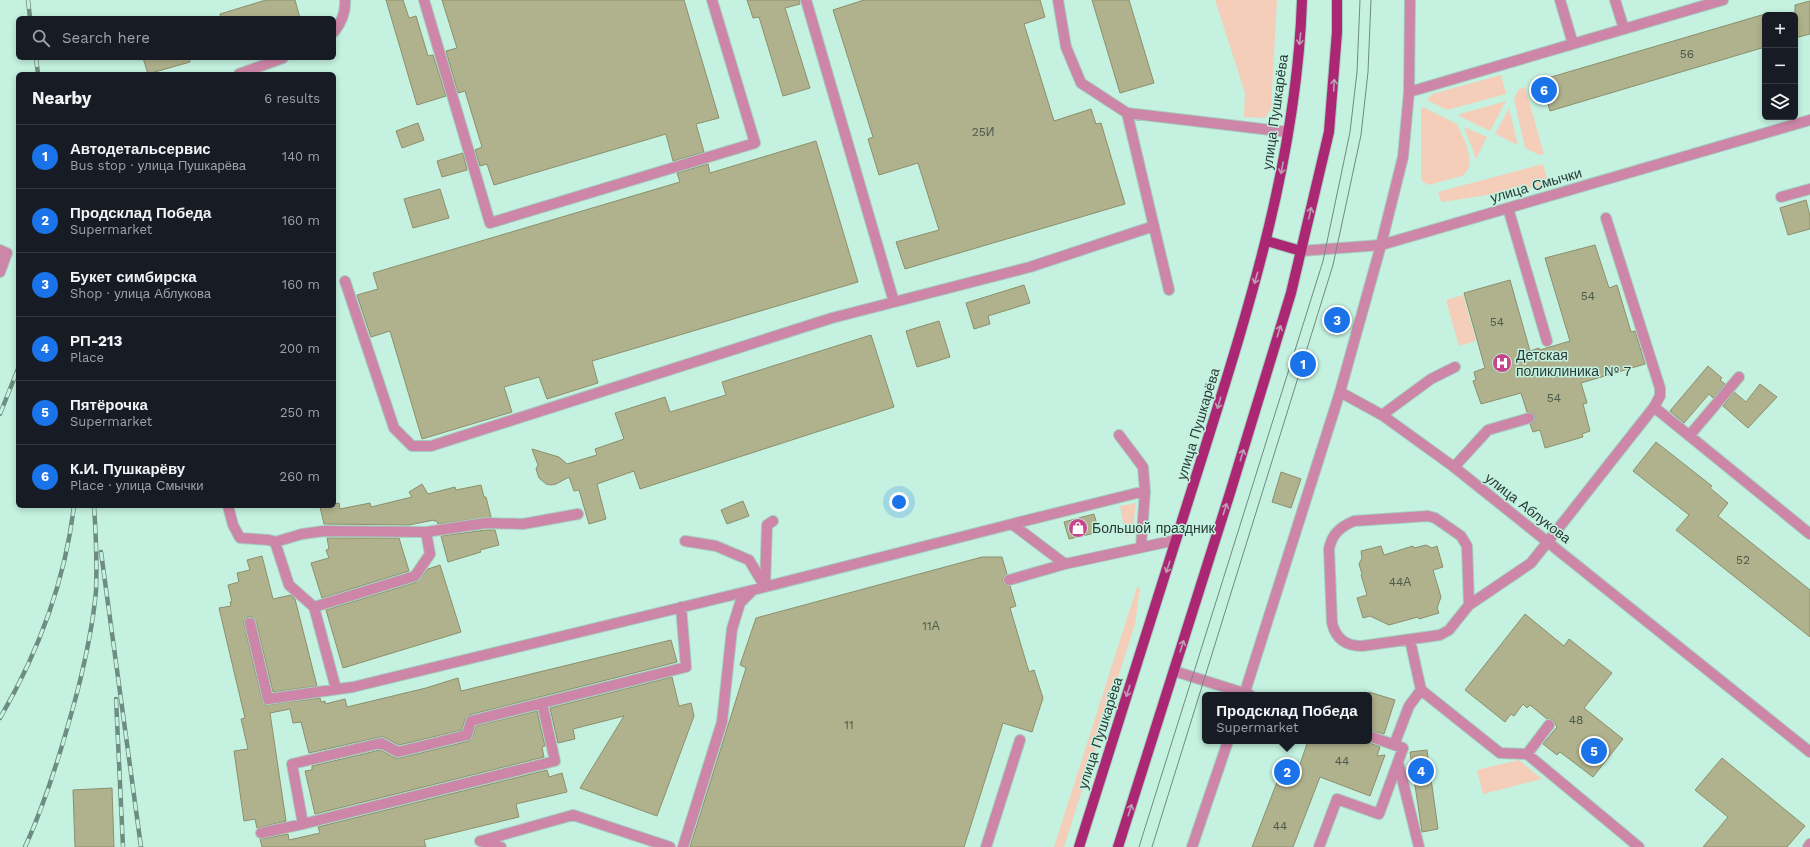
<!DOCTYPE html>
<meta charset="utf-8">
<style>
body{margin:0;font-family:"Work Sans",sans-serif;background:#242831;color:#f1f3f6}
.controls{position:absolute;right:12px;top:12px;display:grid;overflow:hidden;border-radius:6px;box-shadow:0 2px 6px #0003}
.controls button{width:36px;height:36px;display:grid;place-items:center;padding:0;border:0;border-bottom:1px solid #363941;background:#171b24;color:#f1f3f6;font:20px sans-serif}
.you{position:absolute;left:899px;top:502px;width:14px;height:14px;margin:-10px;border:3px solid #fff;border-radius:50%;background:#1a73e8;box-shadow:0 0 0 6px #1a73e833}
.badge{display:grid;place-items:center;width:26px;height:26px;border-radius:50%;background:#1a73e8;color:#fff;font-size:13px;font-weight:700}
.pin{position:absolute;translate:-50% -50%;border:2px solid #fff;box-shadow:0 1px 4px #0006}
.popup{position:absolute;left:1202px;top:692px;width:170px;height:52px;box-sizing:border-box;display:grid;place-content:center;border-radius:6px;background:#171b24;filter:drop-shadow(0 1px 3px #0005);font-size:13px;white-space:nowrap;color:#9ea1a6}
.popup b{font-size:15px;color:#f1f3f6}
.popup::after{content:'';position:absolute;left:50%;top:100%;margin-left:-8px;border:8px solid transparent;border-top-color:#171b24}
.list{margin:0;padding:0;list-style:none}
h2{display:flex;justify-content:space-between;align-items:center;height:52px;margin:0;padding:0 16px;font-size:17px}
h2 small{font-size:13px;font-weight:400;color:#9ea1a6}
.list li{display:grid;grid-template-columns:26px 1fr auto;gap:12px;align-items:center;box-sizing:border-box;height:64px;padding:0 16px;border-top:1px solid #363941}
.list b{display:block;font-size:15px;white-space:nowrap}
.list p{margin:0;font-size:13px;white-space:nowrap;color:#9ea1a6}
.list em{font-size:13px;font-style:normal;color:#9ea1a6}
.icon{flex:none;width:22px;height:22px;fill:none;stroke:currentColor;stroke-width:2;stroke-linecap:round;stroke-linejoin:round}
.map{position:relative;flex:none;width:1810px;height:847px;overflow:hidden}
.search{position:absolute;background:#171b24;box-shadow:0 2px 6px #0003;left:16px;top:16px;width:320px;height:44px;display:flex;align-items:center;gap:10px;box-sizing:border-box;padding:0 14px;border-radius:6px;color:#9ea1a6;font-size:15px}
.panel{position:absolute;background:#171b24;box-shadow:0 2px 6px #0003;left:16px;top:72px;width:320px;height:436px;border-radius:6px}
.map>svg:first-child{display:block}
.green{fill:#f5ceb9}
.building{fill:#b0b28d;stroke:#8c8f6b}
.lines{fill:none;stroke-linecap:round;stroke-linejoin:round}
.service-casing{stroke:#a5cdbe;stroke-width:12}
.minor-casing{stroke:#a5cdbe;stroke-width:12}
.tertiary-casing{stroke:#a5cdbe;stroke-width:12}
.primary-casing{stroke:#a5cdbe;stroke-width:12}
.service{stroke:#cd86a7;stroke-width:10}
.minor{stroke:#cd86a7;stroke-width:10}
.tertiary{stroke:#cd86a7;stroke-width:10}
.primary{stroke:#ac2773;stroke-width:10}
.tram{stroke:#6e8c81;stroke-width:1}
.rail-casing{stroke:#6e8c81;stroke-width:4.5}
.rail{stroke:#c4f1e0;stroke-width:3;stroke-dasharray:9;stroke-linecap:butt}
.oneway{stroke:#baa0b4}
.labels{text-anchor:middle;stroke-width:3;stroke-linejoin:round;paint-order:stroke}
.number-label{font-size:12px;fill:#4b594b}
.street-label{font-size:14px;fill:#293b35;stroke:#c4f1e0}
.poi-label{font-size:14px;fill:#293b35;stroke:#c4f1e0;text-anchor:start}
</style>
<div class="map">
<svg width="1810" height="847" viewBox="0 0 1810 847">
<rect width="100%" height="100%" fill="#c4f1e0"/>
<path class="green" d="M1215 0H1277L1271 109 1265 118 1244 117 1245 93Z
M1501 75 1506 94 1447 110 1427 100 1432 94Z
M1525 87 1544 154 1539 155 1525 148 1514 99 1519 89Z
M1506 101 1490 131 1459 116 1460 114Z
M1423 107 1457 124C1463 138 1479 165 1462 176L1428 185 1421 180V109Z
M1509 108 1518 145 1495 134Z
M1464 127 1487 137 1476 159Z
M1543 164 1549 185 1443 202 1441 201 1438 192Z
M1463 295 1476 341 1459 346 1446 300Z
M1136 503 1133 528 1126 538 1120 506Z
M1137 587 1140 588 1135 624 1064 847H1054Z
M1519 760 1542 779 1483 794 1477 770Z"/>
<path class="building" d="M266 0H295L300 18H221L220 14Z
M386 0H403L409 18 416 16 428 56 433 55 446 96 417 105Z
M442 0H684L719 118 696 124 704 152 673 161 666 134 494 185 487 164 480 166 475 150 482 147 465 91 458 93 446 51 457 48Z
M747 0H799L800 4 785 8 810 88 783 96 759 17 753 18Z
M864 0H1040L1045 17 1024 24 1054 121 1091 109 1096 124 1101 123 1125 204 905 269 896 242 939 230 918 163 879 175 868 139 873 137 833 10Z
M1092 0H1129L1154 83 1120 93Z
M1810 1V34L1795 38V5Z
M1765 14V47L1550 111 1541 80Z
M143 58H189L190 62 148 74Z
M418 123 424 140 402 148 396 131Z
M816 141 858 282 592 361 598 383 547 399 539 377 504 387 512 412 422 439 390 331 371 337 357 295 378 289 373 273 680 182 677 173 708 164 710 173Z
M463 153 467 170 442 177 437 161Z
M440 189 449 218 413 228 404 199Z
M1806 200 1810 216V229L1788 235 1780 208Z
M1595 245 1609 288 1617 285 1631 332 1635 331 1645 364 1581 383 1587 403 1583 404 1590 431 1582 434 1583 437 1545 448 1540 430 1533 432 1530 424 1534 422 1535 417 1533 413 1527 412 1521 393 1481 404 1473 381 1476 380 1474 372 1485 368 1464 293 1510 280 1530 351 1539 348 1540 350 1570 341 1545 258Z
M1024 285 1030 303 988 316 990 324 974 329 966 303Z
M939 321 950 357 917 367 906 331Z
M871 335 894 407 640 489 634 471 597 484 606 519 589 524 579 490 574 491 569 477 556 484 551 485 546 484 539 478 536 469 538 465 532 449 559 457 567 464 597 455 595 449 624 439 615 413 665 397 670 412 726 395 722 382Z
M1708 366 1722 378 1720 380 1725 384 1713 398 1709 394 1684 423 1670 411Z
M1760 384 1777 397 1748 428 1723 406 1734 392 1746 402Z
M1656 442 1712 486 1710 488 1728 503 1718 516 1810 590V637L1676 530 1689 515 1633 471Z
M1281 472 1301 479 1291 508 1272 502Z
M422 484 428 494 455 487 456 490 481 485 484 497H486L491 517 438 524 437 521H434V520L409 525 324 524 320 507 334 506V504L339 503 340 509 370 503 371 507 412 497 409 492Z
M743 501 749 516 727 524 721 510Z
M1094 514 1099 532 1069 539 1064 522Z
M486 530H495L499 545 480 550 481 552 448 562 441 536Z
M327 538H399L409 571 322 598 311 563 329 558 326 550 329 549Z
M1426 545 1432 548 1437 546 1443 567 1433 570 1441 597 1437 608 1439 613 1419 619 1418 617 1389 625 1370 616 1363 618 1357 598 1367 595 1361 575 1362 574 1359 564 1362 558 1361 551 1381 546 1384 555 1413 546 1414 548Z
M262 556 273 599 291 595 295 599 317 686 273 692 256 622 252 617H248L244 621V624L262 700 266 705 320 698 321 702 325 701V704L345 699 347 707 426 688 458 678 461 691 671 640 677 662 469 715 465 719 462 730 399 745 384 737H380L309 753 301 722 293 723 290 709 270 713 286 821 257 828 255 819 244 821 234 751 248 749 241 719 245 718 219 608 231 606 230 602H232L228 585 239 582 237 573 250 570 247 560Z
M982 557H1002L1007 574 1003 578V581L1005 585 1010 586 1016 606 1010 608 1029 672 1034 670 1043 698 1032 732 1003 723 964 847H690L746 668 740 665 756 618Z
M440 565 461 632 343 668 326 610 417 582 428 569Z
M1525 614 1564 646 1569 639 1612 673 1584 708 1623 739 1593 777 1560 752 1557 755 1543 744 1557 727 1553 720 1547 719 1530 705 1527 708 1523 704 1514 716 1511 714 1505 722 1465 690Z
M672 677 679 706 691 703 694 716 657 816 580 788 624 716 573 729 575 739 558 743 550 708Z
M1369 692 1395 700 1384 734 1369 730Z
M537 711 545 746 542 747 544 757 315 814 305 771 312 770V766L380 750 395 758H400L469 741 473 737 476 726Z
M1308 741H1365L1380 747 1377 756 1385 755 1370 796 1320 777 1293 847H1252L1284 764 1298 770Z
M1427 750 1438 829 1422 832 1410 752Z
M1722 758 1805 826 1787 847H1703L1728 817 1695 790Z
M547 770 549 777 562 773 567 792 516 804 519 817 424 840 426 847H262L260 839 288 834 289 840 320 833 318 827Z
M112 788 114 847H75L73 790Z"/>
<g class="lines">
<defs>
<path id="service" d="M424 0 490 223 755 143 712 0
M806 0 894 302
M1058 0 1066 47 1081 83 1127 113 1169 290
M1560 0 1573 44
M1615 0 1624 29
M334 32C341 23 346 12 345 0
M239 74 283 58
M1409 92 1723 0
M1127 113 1288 132
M1781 197 1810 189
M1508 208 1547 341
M1606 218 1660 388V396L1654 407
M0 250 7 253 0 272
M345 281 394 428 412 446H431L832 318 1030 267 1154 226
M1382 415 1431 379 1455 367
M1119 435 1143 467 1145 491 1141 547
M1689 436 1739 377
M1454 467 1488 430 1529 418
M228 506 233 525 240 538 269 540 275 542 289 585 314 607
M1012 524 1145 491
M426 532 486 523 523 524 578 514
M685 541 716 546 749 560 765 587
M275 542 302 534 324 531 426 532 430 554 415 576 314 607 336 689
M1009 580 1065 564
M765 587 767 525 773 521
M1469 605 1467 546 1461 536 1435 518 1428 516 1354 521C1340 527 1332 534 1329 549L1332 623C1336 639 1346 646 1362 646L1440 635 1449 630 1469 605 1531 563 1654 407 1810 534
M250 623 268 699 353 687 753 590
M1410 640 1421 690 1500 753 1527 754 1639 847
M1174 671 1250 695
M542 703 555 761 303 824 292 764 381 743 398 752 467 735 471 721 686 667 681 607
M1394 745 1409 706 1421 690
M1527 754 1549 725
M1398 762 1419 847
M261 833 303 824
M480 841 501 847
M481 841 573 815 670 847
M683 847 722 722 732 629 740 603 753 590 1012 524 1065 564 1176 540
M986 847 1020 740
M1319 847 1337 799 1379 814 1403 748 1369 736
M1808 847 1810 844"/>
<path id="minor" d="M1381 245 1403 157 1409 92 1410 0
M1244 695 1340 392
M1192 847 1228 741"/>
<path id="tertiary" d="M1381 245 1340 392 1382 415 1454 467 1810 752
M1301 251 1381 245 1810 120"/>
<path id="primary" d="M1267 241 1301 251
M1079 847C1121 715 1163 583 1204 451 1250 305 1297 155 1302 0
M1118 847 1230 493 1291 293 1329 132 1337 32V0"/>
</defs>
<use href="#service" class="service-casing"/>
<use href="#minor" class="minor-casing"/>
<use href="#tertiary" class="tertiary-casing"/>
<use href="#primary" class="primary-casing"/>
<use href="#service" class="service"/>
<use href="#minor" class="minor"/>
<use href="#tertiary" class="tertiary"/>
<use href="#primary" class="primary"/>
<path class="tram" d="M1139 847 1323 261 1350 132 1357 72 1360 0
M1152 847 1333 265 1361 135 1368 72 1371 0"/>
<defs>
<path id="rail" d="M28 0 30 18
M36 58 38 74
M0 414 18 369
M101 552 141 847
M116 699 123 847
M0 718C38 653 65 581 74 506
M25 847C48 797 64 742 78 689 86 657 93 624 96 591 97 562 96 534 94 506"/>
</defs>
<use href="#rail" class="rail-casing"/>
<use href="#rail" class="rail"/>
</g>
<defs><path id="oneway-shaft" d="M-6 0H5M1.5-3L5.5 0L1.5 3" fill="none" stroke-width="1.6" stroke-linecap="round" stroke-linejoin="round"/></defs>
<g class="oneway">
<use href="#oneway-shaft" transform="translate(1300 39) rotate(96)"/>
<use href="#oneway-shaft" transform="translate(1334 85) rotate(-87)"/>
<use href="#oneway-shaft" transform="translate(1282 168) rotate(101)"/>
<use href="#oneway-shaft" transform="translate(1310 213) rotate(-77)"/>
<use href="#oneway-shaft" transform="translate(1256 278) rotate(106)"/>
<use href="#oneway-shaft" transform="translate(1279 331) rotate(-73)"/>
<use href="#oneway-shaft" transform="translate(1219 403) rotate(107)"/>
<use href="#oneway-shaft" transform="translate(1242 455) rotate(-73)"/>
<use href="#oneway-shaft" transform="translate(1225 509) rotate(-72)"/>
<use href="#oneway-shaft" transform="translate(1168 567) rotate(108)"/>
<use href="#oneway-shaft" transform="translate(1182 646) rotate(-72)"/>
<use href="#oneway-shaft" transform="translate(1128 691) rotate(108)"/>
<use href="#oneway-shaft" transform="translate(1130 810) rotate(-72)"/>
</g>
<defs>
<symbol id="hospital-disc" viewBox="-11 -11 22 22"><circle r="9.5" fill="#c7458b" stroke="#c4f1e0"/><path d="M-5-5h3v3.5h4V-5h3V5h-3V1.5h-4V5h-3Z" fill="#fff"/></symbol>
<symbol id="shop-disc" viewBox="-11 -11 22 22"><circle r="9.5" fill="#c7458b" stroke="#c4f1e0"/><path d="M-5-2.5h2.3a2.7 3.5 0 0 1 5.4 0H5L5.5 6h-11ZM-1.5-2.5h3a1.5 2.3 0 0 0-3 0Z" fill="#fff"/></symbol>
</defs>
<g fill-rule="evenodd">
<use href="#hospital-disc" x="1491" y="352" width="22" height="22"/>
<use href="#shop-disc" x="1067" y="517" width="22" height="22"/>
</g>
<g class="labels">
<g class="number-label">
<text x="1687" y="58">56</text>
<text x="983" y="136">25И</text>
<text x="1588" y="300">54</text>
<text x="1497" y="326">54</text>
<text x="1554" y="402">54</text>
<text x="1743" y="564">52</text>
<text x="1400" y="586">44А</text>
<text x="931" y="630">11А</text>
<text x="1576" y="724">48</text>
<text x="849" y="729">11</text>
<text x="1342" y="765">44</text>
<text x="1280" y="830">44</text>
</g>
<g class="street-label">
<text transform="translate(1275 112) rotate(-82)" y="5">улица Пушкарёва</text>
<text transform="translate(1536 185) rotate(-16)" y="5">улица Смычки</text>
<text transform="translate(1198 424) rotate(-73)" y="5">улица Пушкарёва</text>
<text transform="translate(1528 508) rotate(38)" y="5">улица Аблукова</text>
<text transform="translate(1100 733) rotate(-72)" y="5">улица Пушкарёва</text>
</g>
<g class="poi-label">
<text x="1516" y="360">Детская<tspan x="1516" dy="16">поликлиника № 7</tspan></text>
<text x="1092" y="533">Большой праздник</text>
</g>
</g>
</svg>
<div class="controls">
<button>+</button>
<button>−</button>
<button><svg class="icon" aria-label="layers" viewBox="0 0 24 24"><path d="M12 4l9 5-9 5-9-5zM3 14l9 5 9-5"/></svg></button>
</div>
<div class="you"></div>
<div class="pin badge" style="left:1303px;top:364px">1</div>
<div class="pin badge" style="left:1287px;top:772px">2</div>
<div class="popup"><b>Продсклад Победа</b>Supermarket</div>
<div class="pin badge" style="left:1337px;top:320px">3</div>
<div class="pin badge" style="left:1421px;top:771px">4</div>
<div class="pin badge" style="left:1594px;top:751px">5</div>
<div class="pin badge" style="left:1544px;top:90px">6</div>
<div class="search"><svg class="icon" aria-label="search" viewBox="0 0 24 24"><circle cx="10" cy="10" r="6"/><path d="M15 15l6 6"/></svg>Search here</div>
<section class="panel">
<h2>Nearby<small>6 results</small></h2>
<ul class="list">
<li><span class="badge">1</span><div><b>Автодетальсервис</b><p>Bus stop · улица Пушкарёва</p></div><em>140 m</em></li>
<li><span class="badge">2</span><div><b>Продсклад Победа</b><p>Supermarket</p></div><em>160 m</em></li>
<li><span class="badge">3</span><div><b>Букет симбирска</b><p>Shop · улица Аблукова</p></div><em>160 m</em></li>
<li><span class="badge">4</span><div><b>РП-213</b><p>Place</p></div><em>200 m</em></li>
<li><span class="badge">5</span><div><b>Пятёрочка</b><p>Supermarket</p></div><em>250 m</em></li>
<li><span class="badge">6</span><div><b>К.И. Пушкарёву</b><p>Place · улица Смычки</p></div><em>260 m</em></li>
</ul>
</section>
</div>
